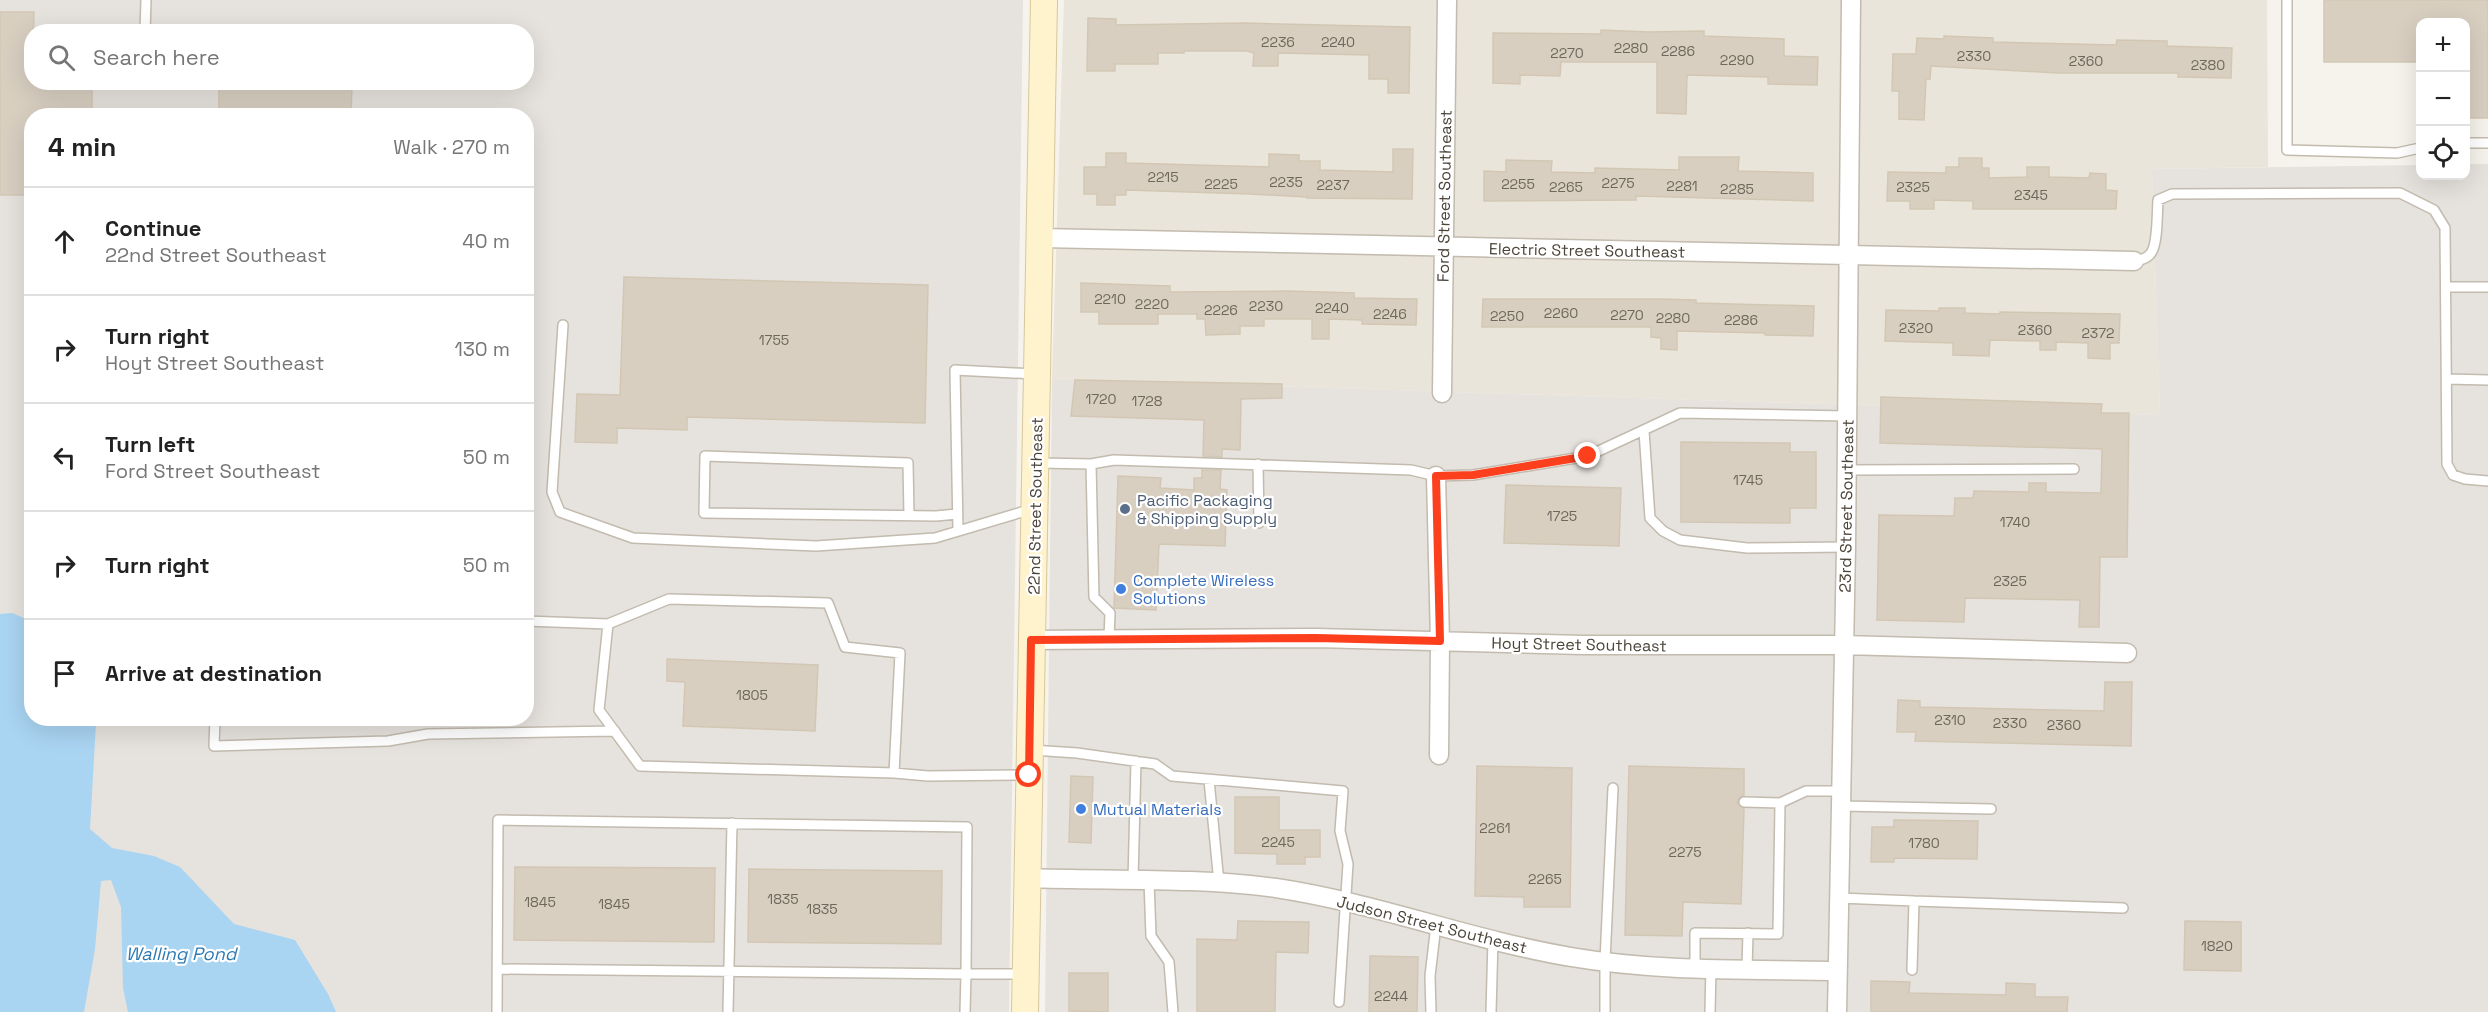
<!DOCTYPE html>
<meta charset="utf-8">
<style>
body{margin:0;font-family:"Space Grotesk",sans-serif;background:#f6f6f6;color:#222}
.controls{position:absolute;right:18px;top:18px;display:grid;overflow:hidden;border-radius:12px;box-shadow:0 6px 24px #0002}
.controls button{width:54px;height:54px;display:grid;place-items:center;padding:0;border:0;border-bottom:2px solid #e0e0e0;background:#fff;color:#222;font:30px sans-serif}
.stop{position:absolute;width:18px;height:18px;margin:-14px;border:4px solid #fc3f1d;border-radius:50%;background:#fff}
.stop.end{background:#fc3f1d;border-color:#fff;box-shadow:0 2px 6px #0008}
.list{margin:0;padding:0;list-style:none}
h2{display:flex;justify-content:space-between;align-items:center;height:78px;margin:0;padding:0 24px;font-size:26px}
h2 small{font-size:20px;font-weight:400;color:#767676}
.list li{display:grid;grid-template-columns:39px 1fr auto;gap:18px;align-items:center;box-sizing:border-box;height:108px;padding:0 24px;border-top:2px solid #e0e0e0}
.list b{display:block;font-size:22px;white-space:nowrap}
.list p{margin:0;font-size:20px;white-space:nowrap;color:#767676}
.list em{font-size:20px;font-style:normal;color:#767676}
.icon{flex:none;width:33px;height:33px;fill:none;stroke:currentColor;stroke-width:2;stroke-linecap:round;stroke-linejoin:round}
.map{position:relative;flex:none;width:2488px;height:1012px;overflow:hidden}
.search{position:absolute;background:#fff;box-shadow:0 6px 24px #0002;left:24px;top:24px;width:510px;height:66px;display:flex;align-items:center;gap:15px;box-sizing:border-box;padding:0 21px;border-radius:24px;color:#767676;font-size:22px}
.panel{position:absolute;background:#fff;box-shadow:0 6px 24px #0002;left:24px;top:108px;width:510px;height:618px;border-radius:24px}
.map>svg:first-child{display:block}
.residential{fill:#eae5da}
.industrial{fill:#e6e2dd;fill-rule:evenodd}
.water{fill:#a9d4f2}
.building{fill:#d8cfc1;stroke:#d3c7b4;stroke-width:1.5}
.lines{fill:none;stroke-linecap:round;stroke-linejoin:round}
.lane-casing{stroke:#c2bbae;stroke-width:12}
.street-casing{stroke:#c2bbae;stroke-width:21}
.secondary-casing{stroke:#d6c79b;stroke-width:28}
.lane{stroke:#fff;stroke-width:9}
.street{stroke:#fff;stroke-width:18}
.secondary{stroke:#fff3cd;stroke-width:26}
.route{stroke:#fc3f1d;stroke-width:8}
.service-dot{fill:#5c6f8a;stroke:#fff;stroke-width:2}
.shop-dot{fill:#3f7fe0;stroke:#fff;stroke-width:2}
.labels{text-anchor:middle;stroke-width:4.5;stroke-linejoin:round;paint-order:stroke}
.number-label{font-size:14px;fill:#6e675b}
.street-label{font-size:16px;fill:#4b4439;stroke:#fff}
.service-label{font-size:16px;fill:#4e5e75;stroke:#fff;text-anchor:start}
.shop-label{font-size:16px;fill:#366cbe;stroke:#fff;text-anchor:start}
.water-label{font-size:18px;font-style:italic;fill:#2e7ab2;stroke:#fff}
</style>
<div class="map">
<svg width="2488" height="1012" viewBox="0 0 2488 1012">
<rect width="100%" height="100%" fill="#f6f3ec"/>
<path class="residential" d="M1064 0H2267L2268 167 2152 169 2160 415 1052 379Z"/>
<path class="industrial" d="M0 0H1023L1009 1012H0ZM32 32H526V82H32ZM32 116H526V718H32Z
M2466 164H2488V1012H1045L1052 379 2160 415 2152 169 2420 165V176H2466Z"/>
<path class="water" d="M12 613 31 621 32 718 95 719 96 723 90 829 112 848 154 856 180 867 234 924 295 940 328 994 336 1012H128L123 988 121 907 111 880 101 881 95 949 84 1012H0V614Z"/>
<path class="building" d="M2324 0H2488V118H2466V22H2421V62H2324Z
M0 12H34L32 82H92V116H32V195H0Z
M1088 18 1116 19V25L1244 23 1410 27 1409 93H1388V79H1369V55L1278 53V66H1253L1254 53 1247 51H1184V53H1158V64H1115V71H1087Z
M1601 30 1649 32 1704 31V36L1784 39V56L1818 57 1817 85 1768 84V77L1687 75 1686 114 1657 113V62H1561L1560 76 1520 75V84L1493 83V33L1601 34Z
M1944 36 1993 38V42L2116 45 2117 40 2167 41V46L2232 48 2231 78 2178 77V73H2058L1931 66 1930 79H1926L1924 120 1899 119V91H1892L1893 54H1916L1917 38 1944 39Z
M219 82H352L351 116H219Z
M1393 149H1413L1412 199 1307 198V197L1250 194 1126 190V195H1115V205H1097V194H1084V167H1106V153H1126V163L1269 167V154L1299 155V161H1320V170L1393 172Z
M1679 157H1739L1738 171 1813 173V201L1636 196V200L1484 201V171L1506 172V160L1552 161 1551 172 1595 173V168L1679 170Z
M1959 158H1982V168H1989V178L2027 177V167H2049V177L2089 178 2090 173 2106 174V190L2117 191 2116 209H1973V201L1934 200V209H1910V201H1887L1888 172 1946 173V167H1959Z
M624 277 928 285 925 423 687 417V430L617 428V443L575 442 577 394 620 395Z
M1081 283 1170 286V292L1288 291 1354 293V298L1417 299 1416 325 1362 324V320L1329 319V339H1312V319H1264V326H1240V334L1206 335 1205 319H1197V314H1158V324H1099V312H1081Z
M1483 299H1659L1696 300V303L1814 306 1813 336 1765 335V333L1677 331V350L1661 349V338L1651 337V327H1482Z
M1939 308H1965V313L2000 314V312L2120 314 2119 343H2110V359L2088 358V343L2056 342V350H2040V341L1990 340 1989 356 1953 355V343L1885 341 1886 310 1939 311Z
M1075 380 1282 384V398L1241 399 1240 450 1222 449V457L1203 456 1204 420 1071 416Z
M1881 397 2102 404 2101 413H2129L2127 557H2100L2099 627H2079L2080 600 1965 598 1964 622 1877 620 1879 515 1954 516 1955 498H1973L1974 491 2029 492V483H2046V492L2101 493 2102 449 1880 443Z
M1681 442 1790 443V452H1816V508H1790V523L1681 522Z
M1202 470H1221L1220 489 1227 490 1225 546 1159 544 1156 610 1114 608 1118 476 1161 478 1160 488 1194 490V478H1202Z
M1506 485 1621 488 1619 546 1504 543Z
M667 659 818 665 815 731 683 726 685 682 667 681Z
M2105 682H2132L2131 746 1915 741 1916 732H1897L1898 700 1920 701V707L2104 711Z
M1477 766 1572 768 1570 907H1524V897L1475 896Z
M1629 766 1744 769V795L1739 798 1737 802 1744 809 1741 904 1683 902 1682 936 1625 935Z
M1071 776 1093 777 1091 843 1069 842Z
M1235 797H1279V830H1320V857H1305V864H1277V854L1235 853Z
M1894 820 1978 821 1977 859 1894 858V862H1871L1872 827H1894Z
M515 867 715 868 714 942 514 940Z
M749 869 942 871 941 944 748 942Z
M1238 921 1309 922 1308 953 1276 952 1275 1012H1197V939L1237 940Z
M2185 921 2241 922V971L2184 970Z
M1370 956 1418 957 1417 1012H1369Z
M1069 973H1108V1012L1069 1011Z
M1871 981 1910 982 1909 993 2006 995V983L2035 984V997H2068L2067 1012H1871Z"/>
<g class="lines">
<defs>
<path id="lane" d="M2287 0V150L2397 153 2420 148
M145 32 146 0
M2466 143H2488
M2134 261C2140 260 2147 259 2151 253 2158 244 2157 213 2158 200L2172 194 2400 193 2434 210 2445 228 2447 464 2453 475 2465 479 2488 481
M2446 287H2488
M563 325 552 492 560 512 633 538 816 546 935 538 1032 509
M2447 379 2488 380
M1644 431 1650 518 1663 531 1680 540 1747 548 1846 547
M1038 463 1091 464 1114 460 1411 470 1436 476 1473 475 1588 456 1680 413 1847 416
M1091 464 1094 597 1110 613 1109 639
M1258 464 1259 523
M1847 470 2074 469
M909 515 908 463 705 456 704 513 936 516 957 514
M958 531 955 370 1034 374
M526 621 608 624
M215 718 214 746 388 741 428 734 615 731
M1032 750 1077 753 1155 764 1172 776 1343 791 1340 831 1348 864 1339 1002
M894 773 900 653 845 647 828 603 669 599 608 624 599 710 640 766 894 773 928 776 1026 775
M1209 780 1219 883
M1780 803 1806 791H1841
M1841 806 1991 809
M1133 881 1136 761
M1149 881 1151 936 1169 962 1173 1012
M1839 898 1914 901 1912 970
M1914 901 2123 908
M1695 967V933L1778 934 1780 803 1744 802
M1747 968 1748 933
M497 1012 498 820 967 827 966 974 497 969
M728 1012 732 823
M965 1012 966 974H1025
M1431 1012 1430 976 1436 925
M1491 1012 1493 940
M1605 1012V961L1613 788
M1710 1012 1711 967"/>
<path id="street" d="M1041 238 2134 261
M1442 393 1447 0
M1436 476 1440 641 1439 755
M1031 640 1316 638 1583 645H1844L2127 653
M1027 878C1109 881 1194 877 1276 888 1376 903 1471 940 1571 957 1658 972 1749 969 1837 971
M1837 1012 1846 547 1851 0"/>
<path id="secondary" d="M1025 1012 1044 0"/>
</defs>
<use href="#lane" class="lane-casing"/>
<use href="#street" class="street-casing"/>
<use href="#secondary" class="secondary-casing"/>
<use href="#lane" class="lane"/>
<use href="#street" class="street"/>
<use href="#secondary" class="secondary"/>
</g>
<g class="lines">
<path class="route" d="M1029 775 1031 640 1316 638 1440 641 1436 476 1473 475 1588 456"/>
</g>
<circle class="service-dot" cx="1125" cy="509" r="6"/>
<g class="shop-dot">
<circle cx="1121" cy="589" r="6"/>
<circle cx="1081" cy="809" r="6"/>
</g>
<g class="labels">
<g class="number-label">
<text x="1278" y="47">2236</text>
<text x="1338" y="47">2240</text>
<text x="1631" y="53">2280</text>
<text x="1678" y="56">2286</text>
<text x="1567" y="58">2270</text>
<text x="1974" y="61">2330</text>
<text x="1737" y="65">2290</text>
<text x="2086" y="66">2360</text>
<text x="2208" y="70">2380</text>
<text x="1163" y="182">2215</text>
<text x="1286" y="187">2235</text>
<text x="1618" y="188">2275</text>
<text x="1221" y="189">2225</text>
<text x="1518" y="189">2255</text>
<text x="1333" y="190">2237</text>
<text x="1682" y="191">2281</text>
<text x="1566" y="192">2265</text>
<text x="1913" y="192">2325</text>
<text x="1737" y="194">2285</text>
<text x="2031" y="200">2345</text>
<text x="1110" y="304">2210</text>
<text x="1152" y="309">2220</text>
<text x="1266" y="311">2230</text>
<text x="1332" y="313">2240</text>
<text x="1221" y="315">2226</text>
<text x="1561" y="318">2260</text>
<text x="1390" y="319">2246</text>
<text x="1627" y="320">2270</text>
<text x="1507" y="321">2250</text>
<text x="1673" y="323">2280</text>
<text x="1741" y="325">2286</text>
<text x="1916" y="333">2320</text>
<text x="2035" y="335">2360</text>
<text x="2098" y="338">2372</text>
<text x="774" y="345">1755</text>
<text x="1101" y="404">1720</text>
<text x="1147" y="406">1728</text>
<text x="1748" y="485">1745</text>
<text x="1562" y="521">1725</text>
<text x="2015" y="527">1740</text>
<text x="2010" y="586">2325</text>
<text x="752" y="700">1805</text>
<text x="1950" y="725">2310</text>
<text x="2010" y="728">2330</text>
<text x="2064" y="730">2360</text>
<text x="1495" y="833">2261</text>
<text x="1278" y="847">2245</text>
<text x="1924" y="848">1780</text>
<text x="1685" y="857">2275</text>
<text x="1545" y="884">2265</text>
<text x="783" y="904">1835</text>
<text x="540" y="907">1845</text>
<text x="614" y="909">1845</text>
<text x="822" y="914">1835</text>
<text x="2217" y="951">1820</text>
<text x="1391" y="1001">2244</text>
</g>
<g class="street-label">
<text transform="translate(1444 196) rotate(-89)" y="6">Ford Street Southeast</text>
<text transform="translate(1587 250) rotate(1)" y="6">Electric Street Southeast</text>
<text transform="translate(1035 506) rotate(-89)" y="6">22nd Street Southeast</text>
<text transform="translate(1846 506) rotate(-89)" y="6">23rd Street Southeast</text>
<text transform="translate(1579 644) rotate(1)" y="6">Hoyt Street Southeast</text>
<text transform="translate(1432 924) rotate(14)" y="6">Judson Street Southeast</text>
</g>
<g class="service-label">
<text x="1137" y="506">Pacific Packaging<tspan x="1137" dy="18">&amp; Shipping Supply</tspan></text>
</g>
<g class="shop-label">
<text x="1133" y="586">Complete Wireless<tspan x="1133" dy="18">Solutions</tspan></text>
<text x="1093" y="815">Mutual Materials</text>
</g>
<g class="water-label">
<text x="181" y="960">Walling Pond</text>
</g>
</g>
</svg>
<div class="controls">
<button>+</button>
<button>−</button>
<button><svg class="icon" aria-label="locate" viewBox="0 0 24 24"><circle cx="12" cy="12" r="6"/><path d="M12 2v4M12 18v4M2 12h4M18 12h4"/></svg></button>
</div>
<div class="stop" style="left:1029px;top:775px"></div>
<div class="stop end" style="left:1588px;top:456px"></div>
<div class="search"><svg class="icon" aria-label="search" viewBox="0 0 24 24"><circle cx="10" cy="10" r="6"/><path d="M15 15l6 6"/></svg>Search here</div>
<section class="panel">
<h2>4 min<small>Walk · 270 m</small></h2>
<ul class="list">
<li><svg class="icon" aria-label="ahead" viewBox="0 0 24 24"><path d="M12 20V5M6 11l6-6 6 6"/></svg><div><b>Continue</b><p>22nd Street Southeast</p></div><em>40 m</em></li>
<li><svg class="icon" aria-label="right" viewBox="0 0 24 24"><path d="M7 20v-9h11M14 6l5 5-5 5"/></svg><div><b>Turn right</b><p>Hoyt Street Southeast</p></div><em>130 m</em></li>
<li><svg class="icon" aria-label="left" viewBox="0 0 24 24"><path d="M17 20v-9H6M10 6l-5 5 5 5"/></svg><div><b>Turn left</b><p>Ford Street Southeast</p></div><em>50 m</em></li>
<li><svg class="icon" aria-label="right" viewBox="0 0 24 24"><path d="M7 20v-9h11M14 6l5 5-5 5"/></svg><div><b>Turn right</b></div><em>50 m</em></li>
<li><svg class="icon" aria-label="arrive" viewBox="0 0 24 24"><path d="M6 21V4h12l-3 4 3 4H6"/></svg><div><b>Arrive at destination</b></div></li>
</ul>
</section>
</div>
